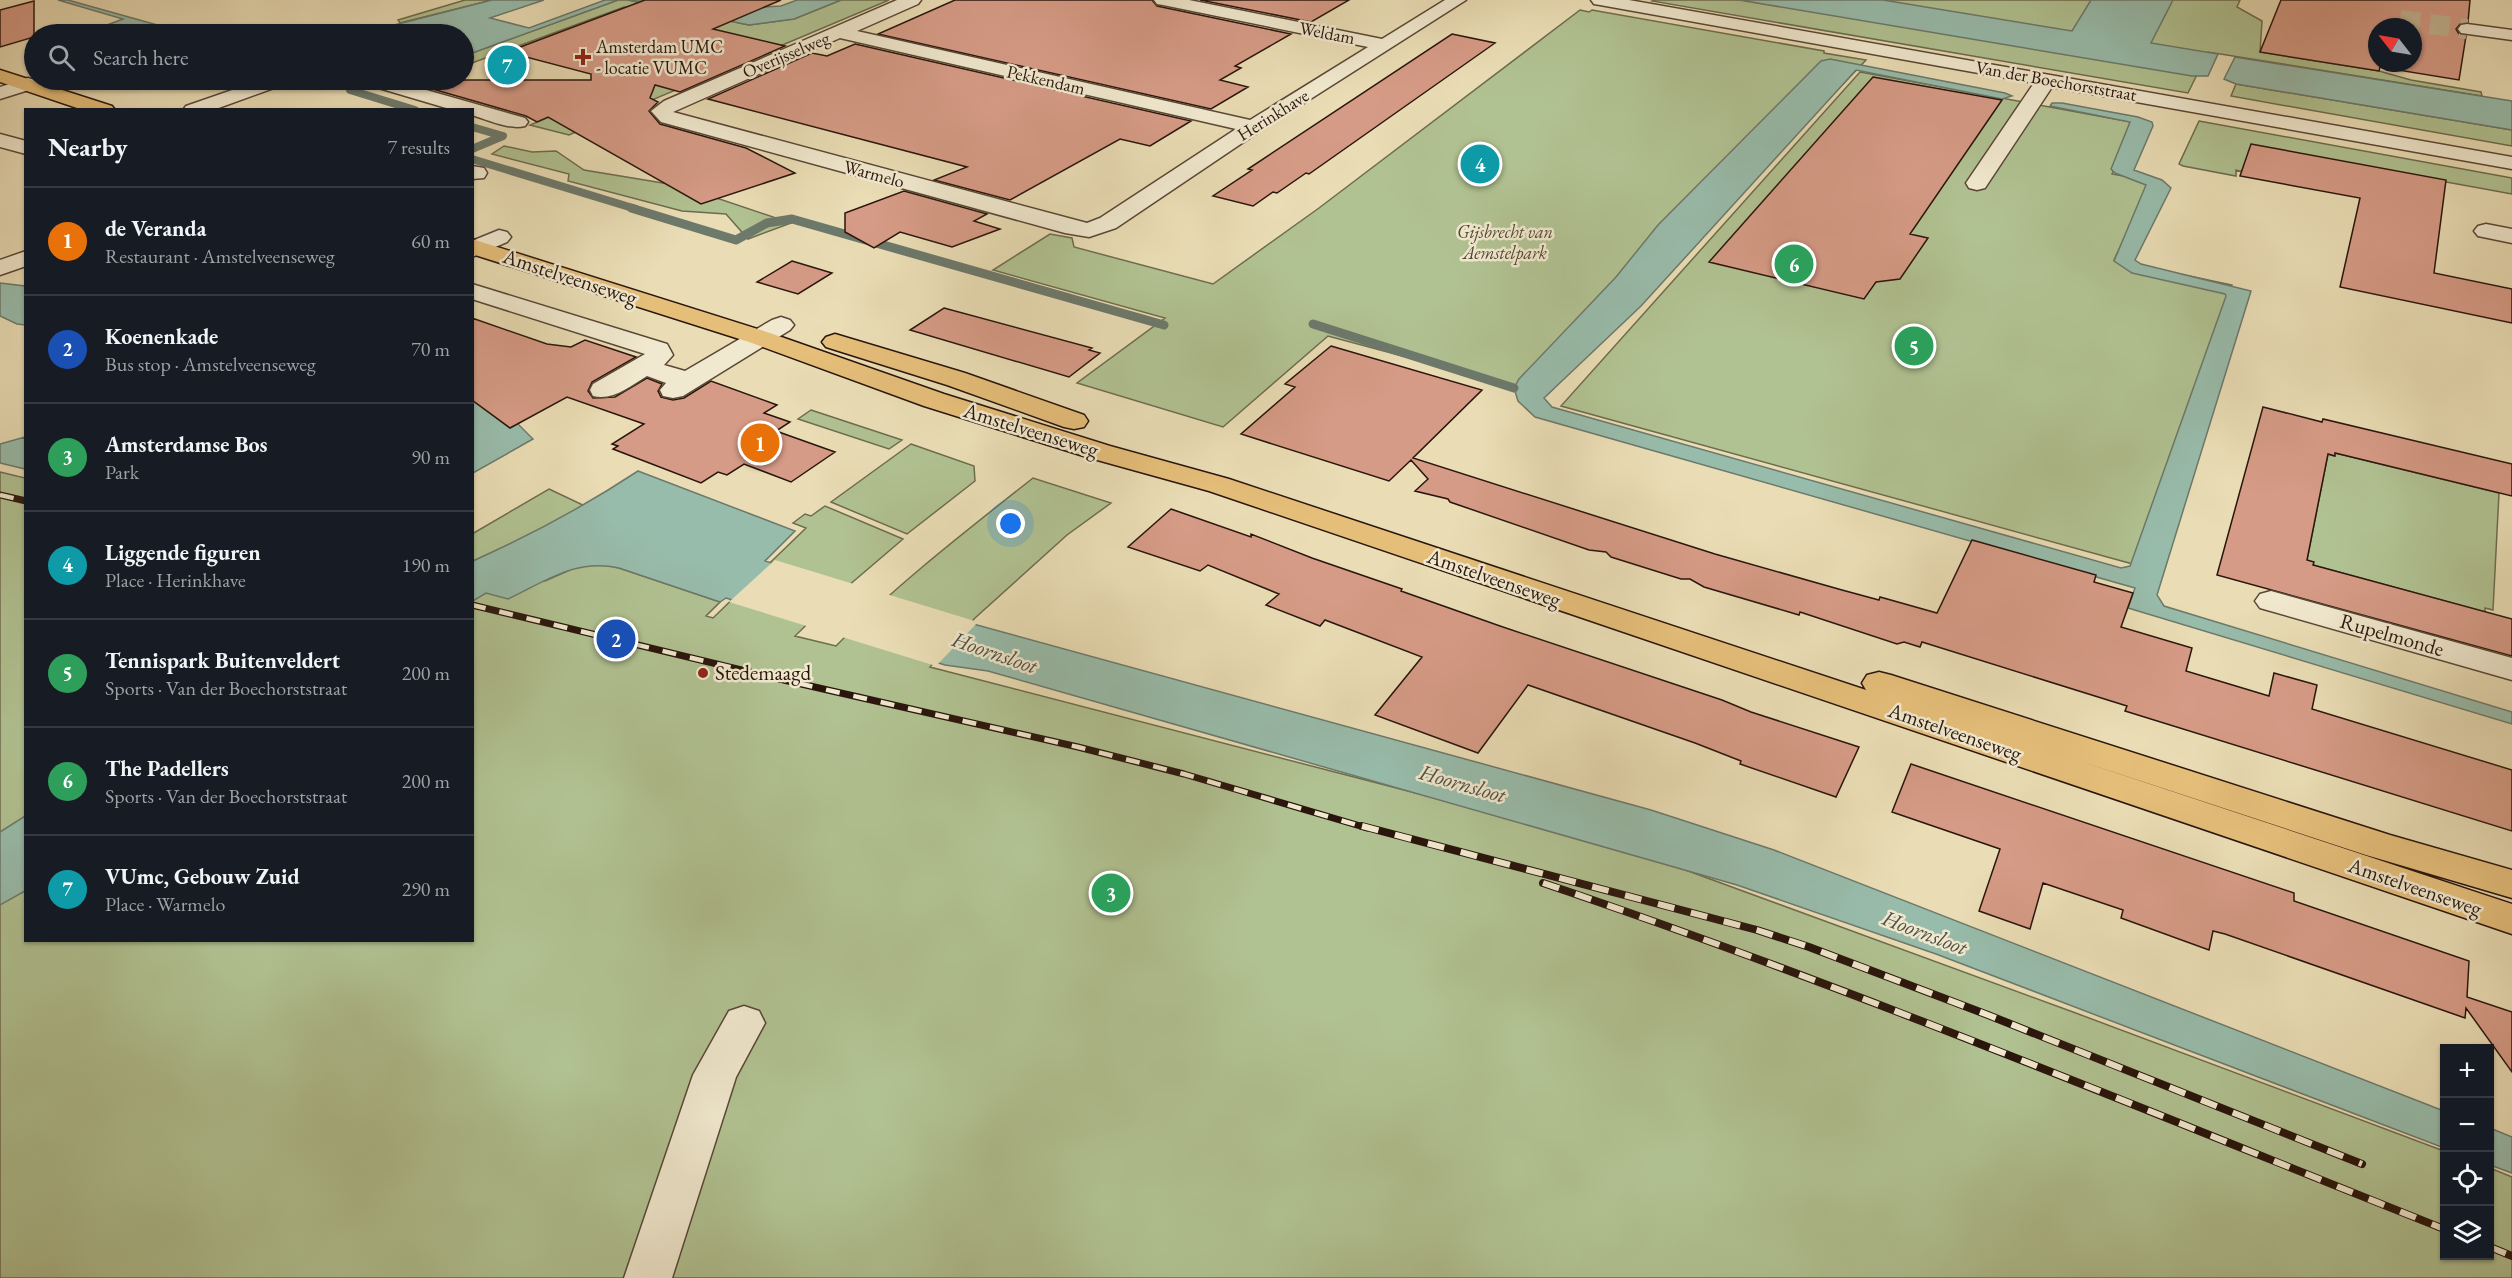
<!DOCTYPE html>
<meta charset="utf-8">
<style>
body{margin:0;font-family:"EB Garamond",serif;background:#242831;color:#f1f3f6}
.controls{position:absolute;right:18px;bottom:18px;display:grid;overflow:hidden;border-radius:0px;box-shadow:0 2px 4px #0004}
.controls button{width:54px;height:54px;display:grid;place-items:center;padding:0;border:0;border-bottom:2px solid #363941;background:#171b24;color:#f1f3f6;font:30px sans-serif}
.compass{position:absolute;left:2368px;top:18px;width:54px;height:54px;border-radius:50%;background:#171b24;box-shadow:0 2px 4px #0004;rotate:301deg}
.you{position:absolute;left:1011px;top:524px;width:21px;height:21px;margin:-15px;border:4px solid #fff;border-radius:50%;background:#1a73e8;box-shadow:0 0 0 9px #1a73e833}
.badge{display:grid;place-items:center;width:39px;height:39px;border-radius:50%;background:#c59692;color:#fff;font-size:20px;font-weight:700}
.pin{position:absolute;translate:-50% -50%;border:3px solid #fff;box-shadow:0 2px 6px #0006}
.list{margin:0;padding:0;list-style:none}
h2{display:flex;justify-content:space-between;align-items:center;height:78px;margin:0;padding:0 24px;font-size:26px}
h2 small{font-size:20px;font-weight:400;color:#9ea1a6}
.list li{display:grid;grid-template-columns:39px 1fr auto;gap:18px;align-items:center;box-sizing:border-box;height:108px;padding:0 24px;border-top:2px solid #363941}
.list b{display:block;font-size:22px;white-space:nowrap}
.list p{margin:0;font-size:20px;white-space:nowrap;color:#9ea1a6}
.list em{font-size:20px;font-style:normal;color:#9ea1a6}
.icon{flex:none;width:33px;height:33px;fill:none;stroke:currentColor;stroke-width:2;stroke-linecap:round;stroke-linejoin:round}
.map{position:relative;flex:none;width:2512px;height:1278px;overflow:hidden}
.search{position:absolute;background:#171b24;box-shadow:0 2px 4px #0004;left:24px;top:24px;width:450px;height:66px;display:flex;align-items:center;gap:15px;box-sizing:border-box;padding:0 21px;border-radius:33px;color:#9ea1a6;font-size:22px}
.panel{position:absolute;background:#171b24;box-shadow:0 2px 4px #0004;left:24px;top:108px;width:450px;height:834px;border-radius:0px}
.map>svg:first-child{display:block}
.green{fill:#b1c292;stroke:#6d6c4f;stroke-width:1.5}
.water{fill:#98bcab;stroke:#6c796b;stroke-width:1.5}
.pier{fill:#eaddb5}
.lines{fill:none;stroke-linecap:round;stroke-linejoin:round}
.stream-far1{stroke:#6c796b;stroke-width:8}
.stream{stroke:#6c796b;stroke-width:9}
.building{fill:#d69b86;stroke:#29150c;stroke-width:1.5;fill-rule:evenodd}
.minor-tunnel{stroke:#c3b593;stroke-width:20;stroke-dasharray:20 10;stroke-linecap:butt}
.minor-casing{stroke:#594736;stroke-width:3}
.major-casing{stroke:#29150c;stroke-width:3}
.minor{fill:#f1e9cf;fill-rule:evenodd}
.major{fill:#e5be7a;fill-rule:evenodd}
.rail-far1-casing{stroke:#29150c;stroke-width:7}
.rail-casing{stroke:#29150c;stroke-width:8}
.rail-far1{stroke:#f1e9cf;stroke-width:4.5;stroke-dasharray:14;stroke-linecap:butt}
.rail{stroke:#f1e9cf;stroke-width:6;stroke-dasharray:17;stroke-linecap:butt}
.poi-dot{fill:#8f2418;stroke:#f1e9cf;stroke-width:2}
.labels{text-anchor:middle;stroke-width:5;stroke-linejoin:round;paint-order:stroke}
.far-street-label{font-size:18px;fill:#29150c;stroke:#f1e9cf}
.far-poi-label{font-size:18px;fill:#29150c;stroke:#f1e9cf;text-anchor:start}
.far-park-label{font-size:18px;font-style:italic;fill:#524934;stroke:#f1e9cf}
.street-label{font-size:21px;fill:#29150c;stroke:#f1e9cf}
.poi-label{font-size:21px;fill:#29150c;stroke:#f1e9cf;text-anchor:start}
.water-label{font-size:22px;font-style:italic;fill:#504f44;stroke:#f1e9cf}
</style>
<div class="map">
<svg width="2512" height="1278" viewBox="0 0 2512 1278">
<rect width="100%" height="100%" fill="#eaddb5"/>
<filter id="stains"><feTurbulence type="fractalNoise" baseFrequency=".00333" numOctaves="4"/><feColorMatrix values="0 0 0 0 .2 0 0 0 0 .09 0 0 0 0 .02 0 0 0 .5 -.17"/></filter>
<radialGradient id="worn" r=".72"><stop offset=".6" stop-color="#630" stop-opacity="0"/><stop offset="1" stop-color="#630" stop-opacity=".3"/></radialGradient>
<path class="green" d="M465 0H492L400 23 398 20Z
M618 0H628L749 25 794 19 841 0H889L569 135 530 125 610 92 665 16 624 7 464 66V56Z
M1654 0H2240L2237 7 2262 21 2260 52 2379 71 2411 80 2481 92 2482 96 2208 52 2188 93 1652 1Z
M1580 10 1589 12 1592 10 1824 51V53L1866 60 1547 395 1328 336 1223 427 1077 383 1165 318 993 270 1050 234 1072 238 1074 247 1213 284 1319 208Z
M1860 72 2131 122 2136 125 2112 174 2151 181 2114 260 2232 285 2140 566 1561 406Z
M2236 84 2512 130V146L2231 96Z
M2199 121 2512 178V194L2260 148 2251 174 2236 170V176L2183 166 2179 164Z
M504 146 532 152 556 151 584 170 681 186 791 223 748 239 726 214 682 211 568 181 569 174 492 154Z
M811 410 902 440 889 449 798 419Z
M911 444 974 466 975 481 907 534 831 502Z
M2335 453 2499 493 2493 610 2485 608V612L2313 565 2307 560 2328 454 2334 456Z
M0 472 25 478 26 940H472L473 566 545 581 579 566 604 564 619 568 720 602 706 616 713 618 806 528 793 523 805 514 811 516 825 506 903 539 834 598 795 636 836 646C896 585 966 531 1033 478L1111 503 1067 535 975 618 930 667 1620 846 2073 1012 2444 1151V1256H2490V1168L2512 1177V1278H0Z
M549 489 585 506 522 539 473 561 472 534Z"/>
<path class="water" d="M58 0H68L168 28 145 34H83L123 19Z
M492 0H544L490 18 529 28 605 0H618L464 56V34H359Z
M628 0H715L763 7 781 6 797 0H841L794 19 749 25Z
M1739 0H1883L2072 31 2091 0H2173L2151 43 2218 54 2208 76H2192Z
M2235 57 2512 101V130L2236 84 2224 79Z
M1830 59 2005 93 2012 96 2002 99 1856 70 1641 306 1544 398 1552 407 2121 568 2130 566 2226 296 2225 294 2132 273 2114 261 2146 185 2115 173 2111 169 2130 122 2050 106 2052 103H2062L2138 117 2152 122 2153 126 2134 170 2162 180 2171 188 2135 260 2141 264 2251 291 2157 595 2164 606 2512 712V724L2128 608 2135 588 1535 417 1518 401 1514 388 1519 379 1616 277 1658 225 1821 61Z
M0 283 25 286V325L17 324 0 316Z
M472 356 485 391 533 439 473 473Z
M25 437V469L0 463V444Z
M638 471 795 531 765 561 977 625 1651 810 1774 850 2444 1111V1148L1936 954 1737 885 988 671 945 665 726 598 720 602 619 568C576 558 546 581 508 599L486 593 473 601V561C531 535 585 506 638 471Z
M25 816V891L0 905V832Z
M2490 1128 2512 1137V1173L2490 1165Z"/>
<path class="pier" d="M775 560 978 622 936 666 729 602Z"/>
<g class="lines">
<path class="stream-far1" d="M341 80 357 85 350 90 415 110
M472 127 503 136 472 149
M472 159 636 209"/>
<path class="stream" d="M631 208 736 240 767 223 792 219 1164 325
M1313 324 1514 388"/>
</g>
<path class="building" d="M645 0H781L713 29 785 46 680 92 655 85 650 98 658 102 649 111 660 124 746 148 795 173 701 204 548 117 537 122 526 116 422 86 423 80H591V74L507 52Z
M955 0H1152L1157 6 1291 34 1235 66 1241 68 1220 80 1248 87 1211 109 878 34Z
M1200 0H1349L1311 22Z
M2281 0H2470L2468 22 2461 23 2456 29 2459 34 2466 36 2459 80 2380 67 2379 71 2260 52ZM2377 27H2413V63H2377Z
M34 1V37L0 47V10Z
M1452 34 1495 43 1309 174 1306 173 1277 193 1273 192 1253 206 1213 196 1252 170 1248 169Z
M855 44 1191 121 1150 146 1120 139 1010 200 934 180 967 167 708 99 812 53 827 56Z
M1873 77 2002 100 1910 234 1928 238 1900 279 1876 282 1864 299 1709 262Z
M2251 144 2446 180 2434 273 2512 289V323L2340 287 2360 198 2240 176Z
M904 191 987 214 974 221 1000 229 952 247 900 232 874 248 845 232V213Z
M792 261 832 273 798 294 757 282Z
M944 308 1092 348 1089 350 1100 353 1069 377 910 330Z
M472 318 547 344 571 347 585 340 636 357 592 382 588 391 593 398 615 397 647 378 662 384 658 391 661 397 673 400 684 398 711 381 777 405 764 413 790 422 776 431 835 452 791 482 744 464 727 475 718 472 701 483 613 449 618 446 612 444 644 424 567 397 510 428 472 400Z
M1331 346 1482 390 1413 458 1715 554 1842 590 1879 600 1880 597 1937 613 1972 540 2096 575 2094 582 2133 593 2121 627 2192 648 2186 671 2269 696 2274 673 2317 685 2312 709 2512 770V831L2125 711 2127 706 1922 642 1920 647 1904 642 1897 644 1800 612 1799 615 1704 587 1690 579H1681L1611 557 1606 552 1589 550 1450 502 1448 499 1415 491 1428 479 1411 460 1389 481 1241 434 1295 387 1285 384Z
M2263 407 2322 422 2323 419 2512 464V496L2335 453V456L2328 454 2307 560 2314 562 2313 565 2512 619V656L2217 575Z
M1171 509 1251 537V534L1312 558 1402 589 1401 591 1500 626 1722 700 1751 712 1859 747 1836 797 1740 764 1741 761 1695 743 1528 685 1478 753 1375 715 1422 657 1325 620 1320 626 1266 605 1279 594 1208 565 1200 571 1128 547Z
M1911 764 2294 893V901L2469 961 2467 997 2512 1012V1072L2466 1008 2465 1018 2225 934 2213 931 2209 950 2121 918 2123 910 2043 883 2030 929 1979 911 2000 849 1892 812Z"/>
<g class="lines">
<path class="minor-tunnel" d="M2400 20 2467 29"/>
<defs>
<path id="minor" d="M897 0H921L918 4 857 31 1250 120 1368 47 1163 5 1157 4 1154 0H1189L1382 39 1445 0H1466L1260 131 1116 228 1089 237 1065 233 661 122 651 111 664 101ZM840 38 1236 129 1100 218 1087 223 673 112Z
M1591 0H1629L2512 157V169L2052 87 1985 188 1977 190 1969 188 1966 183 2034 83 1600 5 1594 4Z
M2467 24 2512 30V40L2461 33 2458 29 2461 25Z
M28 78 35 80 38 84 35 88 0 99V87Z
M261 80H288L285 84 213 110H183L186 106Z
M362 80H391L525 118 528 122 525 126C509 130 488 120 472 115V110H453L365 84Z
M0 134 26 141V154L0 147Z
M472 166 484 168 487 173 484 178 472 179Z
M2486 224 2512 229V243L2478 236 2474 231 2478 226Z
M499 230 507 232 511 237 507 242 472 257V241Z
M26 251V266L0 275V260Z
M472 284 667 344 673 355 664 365 685 371 772 320 781 317 790 320 794 325 790 330 683 396 673 398 663 396 660 390 666 383 647 376C630 386 613 401 593 396L590 390 593 384 645 354 472 299Z
M2271 591 2512 658V680L2260 608 2255 601 2260 594Z
M744 1006 759 1011 765 1023 736 1077 672 1278H624L693 1075 729 1011Z"/>
<path id="major" d="M0 70 112 106 115 110H83L0 82Z
M472 239 770 333 944 394 1110 446 1229 479 1866 690 1862 683 1867 675 1879 672 1891 675 2390 835 2512 870V898L2366 855 2074 759 2512 904V934L1209 491 1090 458 924 406 752 343 472 254Z
M835 334 965 373 1084 415 1088 421 1084 427 1074 429 1064 427 947 385 826 347 822 342 826 337Z"/>
</defs>
<use href="#minor" class="minor-casing"/>
<use href="#major" class="major-casing"/>
<use href="#minor" class="minor"/>
<use href="#major" class="major"/>
<defs>
<path id="rail-far1" d="M0 495 26 501
M472 605 775 678 1078 747 1184 774 1367 828"/>
<path id="rail" d="M1362 826 1757 930 1809 947 1988 1015 2362 1164
M1543 883C1848 986 2145 1110 2444 1229
M2490 1247 2512 1256"/>
</defs>
<use href="#rail-far1" class="rail-far1-casing"/>
<use href="#rail" class="rail-casing"/>
<use href="#rail-far1" class="rail-far1"/>
<use href="#rail" class="rail"/>
</g>
<g class="poi-dot">
<path d="M580 48h6v6h6v6h-6v6h-6v-6h-6v-6h6z"/>
<circle cx="703" cy="673" r="6"/>
</g>
<g class="labels">
<g class="far-street-label">
<text transform="translate(1327 33) rotate(11)" y="6">Weldam</text>
<text transform="translate(786 55) rotate(-23)" y="6">Overijsselweg</text>
<text transform="translate(1046 80) rotate(13)" y="6">Pekkendam</text>
<text transform="translate(2056 81) rotate(10)" y="6">Van der Boechorststraat</text>
<text transform="translate(1273 115) rotate(-32)" y="6">Herinkhave</text>
<text transform="translate(874 174) rotate(15)" y="6">Warmelo</text>
</g>
<g class="far-poi-label">
<text x="596" y="53">Amsterdam UMC<tspan x="596" dy="21">- locatie VUMC</tspan></text>
</g>
<g class="far-park-label">
<text x="1505" y="238">Gijsbrecht van<tspan x="1505" dy="21">Aemstelpark</tspan></text>
</g>
<g class="street-label">
<text transform="translate(570 277) rotate(18)" y="7">Amstelveenseweg</text>
<text transform="translate(1031 430) rotate(17)" y="7">Amstelveenseweg</text>
<text transform="translate(1494 578) rotate(19)" y="7">Amstelveenseweg</text>
<text transform="translate(2392 635) rotate(16)" y="7">Rupelmonde</text>
<text transform="translate(1955 732) rotate(19)" y="7">Amstelveenseweg</text>
<text transform="translate(2415 887) rotate(19)" y="7">Amstelveenseweg</text>
</g>
<g class="poi-label">
<text x="715" y="680">Stedemaagd</text>
</g>
<g class="water-label">
<text transform="translate(995 652) rotate(19)" y="8">Hoornsloot</text>
<text transform="translate(1463 783) rotate(16)" y="8">Hoornsloot</text>
<text transform="translate(1925 932) rotate(21)" y="8">Hoornsloot</text>
</g>
</g>
<rect width="100%" height="100%" filter="url(#stains)"/>
<rect width="100%" height="100%" fill="url(#worn)"/>
</svg>
<div class="controls">
<button>+</button>
<button>−</button>
<button><svg class="icon" aria-label="locate" viewBox="0 0 24 24"><circle cx="12" cy="12" r="6"/><path d="M12 2v4M12 18v4M2 12h4M18 12h4"/></svg></button>
<button><svg class="icon" aria-label="layers" viewBox="0 0 24 24"><path d="M12 4l9 5-9 5-9-5zM3 14l9 5 9-5"/></svg></button>
</div>
<svg class="compass" viewBox="-18 -18 36 36"><path d="M0-13l5 13h-10z" fill="#e53935"/><path d="M0 13l5-13h-10z" fill="#9ea1a6"/></svg>
<div class="you"></div>
<div class="pin badge" style="left:760px;top:443px;background:#e8710a">1</div>
<div class="pin badge" style="left:616px;top:639px;background:#1a4fb4">2</div>
<div class="pin badge" style="left:1111px;top:893px;background:#2e9e5b">3</div>
<div class="pin badge" style="left:1480px;top:164px;background:#0f9aa8">4</div>
<div class="pin badge" style="left:1914px;top:346px;background:#2e9e5b">5</div>
<div class="pin badge" style="left:1794px;top:264px;background:#2e9e5b">6</div>
<div class="pin badge" style="left:507px;top:65px;background:#0f9aa8">7</div>
<div class="search"><svg class="icon" aria-label="search" viewBox="0 0 24 24"><circle cx="10" cy="10" r="6"/><path d="M15 15l6 6"/></svg>Search here</div>
<section class="panel">
<h2>Nearby<small>7 results</small></h2>
<ul class="list">
<li><span class="badge" style="background:#e8710a">1</span><div><b>de Veranda</b><p>Restaurant · Amstelveenseweg</p></div><em>60 m</em></li>
<li><span class="badge" style="background:#1a4fb4">2</span><div><b>Koenenkade</b><p>Bus stop · Amstelveenseweg</p></div><em>70 m</em></li>
<li><span class="badge" style="background:#2e9e5b">3</span><div><b>Amsterdamse Bos</b><p>Park</p></div><em>90 m</em></li>
<li><span class="badge" style="background:#0f9aa8">4</span><div><b>Liggende figuren</b><p>Place · Herinkhave</p></div><em>190 m</em></li>
<li><span class="badge" style="background:#2e9e5b">5</span><div><b>Tennispark Buitenveldert</b><p>Sports · Van der Boechorststraat</p></div><em>200 m</em></li>
<li><span class="badge" style="background:#2e9e5b">6</span><div><b>The Padellers</b><p>Sports · Van der Boechorststraat</p></div><em>200 m</em></li>
<li><span class="badge" style="background:#0f9aa8">7</span><div><b>VUmc, Gebouw Zuid</b><p>Place · Warmelo</p></div><em>290 m</em></li>
</ul>
</section>
</div>
